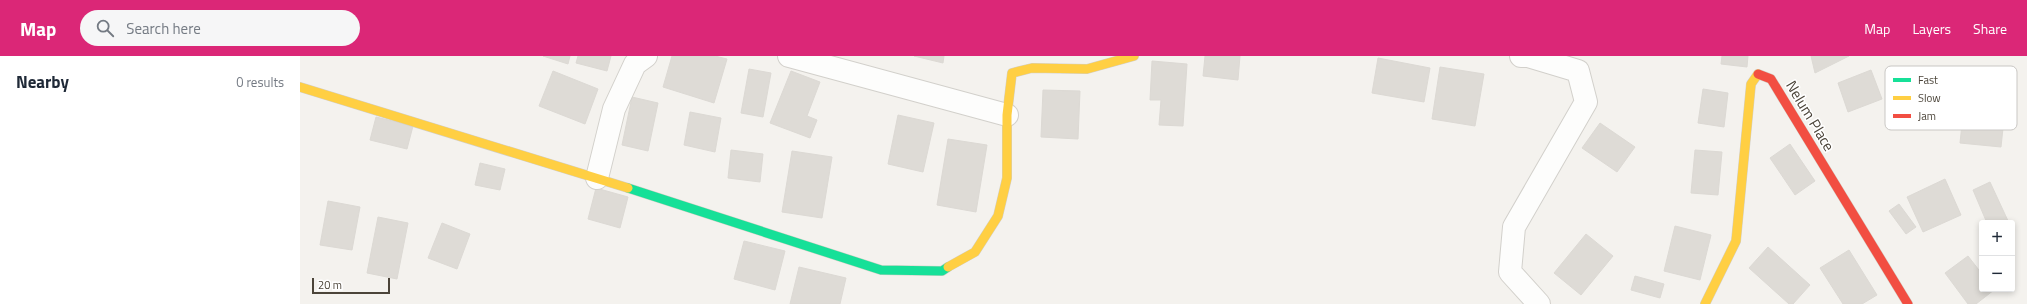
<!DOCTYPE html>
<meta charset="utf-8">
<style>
body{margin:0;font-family:"Titillium Web",sans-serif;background:#f6f6f7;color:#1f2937}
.controls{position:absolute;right:12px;bottom:12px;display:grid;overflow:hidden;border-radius:4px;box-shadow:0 2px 6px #0003}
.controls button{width:36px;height:36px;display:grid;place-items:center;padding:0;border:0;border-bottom:1px solid #e0e1e3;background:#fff;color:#1f2937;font:20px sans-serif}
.scale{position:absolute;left:12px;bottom:10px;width:78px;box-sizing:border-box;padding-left:4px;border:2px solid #4b4439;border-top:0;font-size:11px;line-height:14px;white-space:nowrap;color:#4b4439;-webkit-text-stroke:3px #fff;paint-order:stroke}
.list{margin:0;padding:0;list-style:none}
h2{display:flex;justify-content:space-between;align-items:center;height:52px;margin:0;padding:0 16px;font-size:17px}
h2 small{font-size:13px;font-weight:400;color:#747a83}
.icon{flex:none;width:22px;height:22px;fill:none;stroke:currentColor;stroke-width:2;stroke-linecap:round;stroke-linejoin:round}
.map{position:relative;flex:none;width:1727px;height:248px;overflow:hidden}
header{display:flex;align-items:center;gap:24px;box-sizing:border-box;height:56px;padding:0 20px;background:#db2777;color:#fff}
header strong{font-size:19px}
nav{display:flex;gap:22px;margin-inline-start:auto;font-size:14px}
.search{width:280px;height:36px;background:#f6f6f7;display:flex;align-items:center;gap:10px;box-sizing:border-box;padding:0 14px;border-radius:22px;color:#747a83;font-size:15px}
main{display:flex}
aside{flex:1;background:#fff}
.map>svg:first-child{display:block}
.building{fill:#dedbd6;stroke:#dcd9d4}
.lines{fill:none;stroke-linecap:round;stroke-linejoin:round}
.street-casing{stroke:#d2d0cb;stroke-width:24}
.fast-casing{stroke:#d3cfc5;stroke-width:10}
.slow-casing{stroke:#d3cfc5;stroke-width:10}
.jam-casing{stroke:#d3cfc5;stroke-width:10}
.street{stroke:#fdfdfc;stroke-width:22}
.fast{stroke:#16e098;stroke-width:9}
.slow{stroke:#ffcf43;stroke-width:9}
.jam{stroke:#f24e42;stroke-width:9}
.labels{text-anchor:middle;stroke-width:3;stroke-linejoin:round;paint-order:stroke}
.street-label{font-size:15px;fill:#4b4439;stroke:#fff}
.key{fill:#fff;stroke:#c9c7c4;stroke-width:1}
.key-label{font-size:11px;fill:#4b4439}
</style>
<header>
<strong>Map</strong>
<div class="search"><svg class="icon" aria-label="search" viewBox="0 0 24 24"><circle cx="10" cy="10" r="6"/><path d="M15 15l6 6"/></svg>Search here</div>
<nav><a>Map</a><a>Layers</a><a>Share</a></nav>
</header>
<main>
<aside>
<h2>Nearby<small>0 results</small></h2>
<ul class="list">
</ul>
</aside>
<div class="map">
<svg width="1727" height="248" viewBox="0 0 1727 248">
<rect width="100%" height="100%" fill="#f4f2ee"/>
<path class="building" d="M243 0H270L268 8Z
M278 0H311L307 15 276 7Z
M372 0H415L427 3 414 47 363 31Z
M614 0H644L643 7Z
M905 0H940L938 24 903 20Z
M1422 0H1448L1447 11 1421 8Z
M1511 0H1549L1515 17Z
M1078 2 1130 12 1124 46 1072 37Z
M852 5 887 8 883 70 859 69 861 44H850Z
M1140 11 1184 18 1175 70 1132 63Z
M449 13 471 17 463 61 441 57Z
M1571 14 1582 43 1548 56 1538 27Z
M253 15 298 33 285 68 239 50Z
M491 15 520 26 507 60 517 64 510 82 470 67Z
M1403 33 1428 37 1424 71 1398 67Z
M743 34 780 35 778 83 741 81Z
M332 41 358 47 348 95 322 89Z
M390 56 421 62 415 96 384 89Z
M598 59 634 67 623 116 588 108Z
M76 61 113 70 107 93 70 84Z
M1300 67 1335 91 1317 116 1282 92Z
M1662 68 1703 72 1701 91 1660 87Z
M648 83 687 89 676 156 637 149Z
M1490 88 1515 125 1495 139 1470 102Z
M431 94 463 98 460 126 428 122Z
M1395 94 1422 96 1418 139 1391 137Z
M492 95 532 101 522 162 482 156Z
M180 107 205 113 200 134 175 129Z
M1645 123 1661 159 1623 176 1607 141Z
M1690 126 1709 167H1687L1673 134Z
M296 132 328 141 320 172 288 163Z
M28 145 60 151 52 194 20 189Z
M1599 148 1616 171 1606 178 1589 155Z
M78 161 108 167 97 223 67 217Z
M142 167 170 178 157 213 128 202Z
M1375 170 1411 179 1400 224 1364 215Z
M1286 178 1313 200 1281 239 1254 217Z
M444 185 485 195 475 234 434 223Z
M1468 191 1510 229 1493 248H1489L1449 212Z
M1549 194 1577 239 1562 248H1543L1520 212Z
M1668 200 1682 218V233L1694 234 1676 248H1668L1645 217Z
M499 211 546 222 540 248H490Z
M1335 220 1364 228 1360 242 1331 234Z"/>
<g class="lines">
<defs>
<path id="street" d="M489 0 707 59
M1221 0H1228L1278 15 1286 46 1214 171 1210 216 1239 248
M297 122 314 53 335 8 346 0"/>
<path id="fast" d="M328 132 581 214 642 215 648 211"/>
<path id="slow" d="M0 31 328 132
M648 211 675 196 698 160 707 122V59L712 17 732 12 787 13 834 0
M1405 248 1436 185 1451 28 1458 18"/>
<path id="jam" d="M1458 18 1471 23 1608 248"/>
</defs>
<use href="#street" class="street-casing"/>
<use href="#fast" class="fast-casing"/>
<use href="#slow" class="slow-casing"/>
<use href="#jam" class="jam-casing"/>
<use href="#street" class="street"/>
<use href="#fast" class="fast"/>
<use href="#slow" class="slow"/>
<use href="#jam" class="jam"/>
</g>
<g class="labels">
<g class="street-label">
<text transform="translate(1510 60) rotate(59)" y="5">Nelum Place</text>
</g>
</g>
<rect x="1585" y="10" width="132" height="64" rx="6" class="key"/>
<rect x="1593" y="22" width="18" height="4" fill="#16e098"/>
<rect x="1593" y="40" width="18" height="4" fill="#ffcf43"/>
<rect x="1593" y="58" width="18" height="4" fill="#f24e42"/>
<g class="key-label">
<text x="1618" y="28">Fast</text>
<text x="1618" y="46">Slow</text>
<text x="1618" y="64">Jam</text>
</g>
</svg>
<div class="controls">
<button>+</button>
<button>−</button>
</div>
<div class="scale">20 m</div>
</div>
</main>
